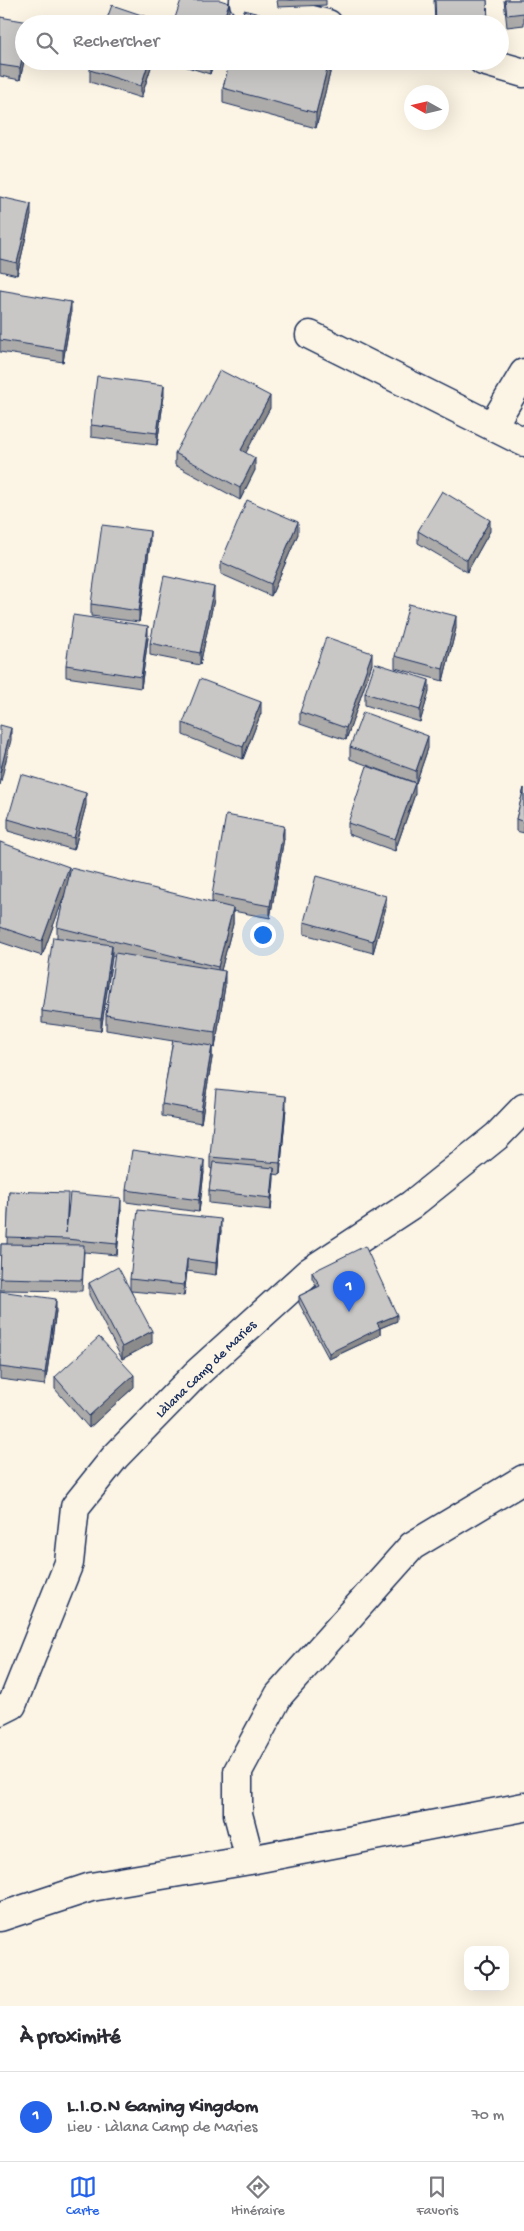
<!DOCTYPE html>
<html lang="fr">
<meta charset="utf-8">
<style>
body{margin:0;font-family:"Gochi Hand",sans-serif;background:#f7f7f7;color:#2b2b33}
.controls{position:absolute;right:15px;bottom:15px;display:grid;overflow:hidden;border-radius:10px;box-shadow:0 5px 20px #0002}
.controls button{width:45px;height:45px;display:grid;place-items:center;padding:0;border:0;border-bottom:1px solid #e1e1e2;background:#fff;color:#2b2b33;font:25px sans-serif}
.compass{position:absolute;left:404px;top:85px;width:45px;height:45px;border-radius:50%;background:#fff;box-shadow:0 5px 20px #0002;rotate:278deg}
.you{position:absolute;left:262px;top:934px;width:18px;height:18px;margin:-12px;border:4px solid #fff;border-radius:50%;background:#1a73e8;box-shadow:0 0 0 8px #1a73e833}
.badge{display:grid;place-items:center;width:32px;height:32px;border-radius:50%;background:#2563eb;color:#fff;font-size:16px;font-weight:700}
.pin{position:absolute;translate:-50% -41px;filter:drop-shadow(0 1px 2px #0008)}
.pin::after{content:'';position:absolute;top:26px;width:18px;height:15px;background:inherit;clip-path:polygon(0 0,100% 0,50% 100%)}
.list{margin:0;padding:0;list-style:none}
h2{display:flex;justify-content:space-between;align-items:center;height:65px;margin:0;padding:0 20px;font-size:21px}
h2 small{font-size:16px;font-weight:400;color:#7c7c81}
.list li{display:grid;grid-template-columns:32px 1fr auto;gap:15px;align-items:center;box-sizing:border-box;height:90px;padding:0 20px;border-top:1px solid #e1e1e2}
.list b{display:block;font-size:19px;white-space:nowrap}
.list p{margin:0;font-size:16px;white-space:nowrap;color:#7c7c81}
.list em{font-size:16px;font-style:normal;color:#7c7c81}
.icon{flex:none;width:28px;height:28px;fill:none;stroke:currentColor;stroke-width:2;stroke-linecap:round;stroke-linejoin:round}
.map{position:relative;flex:none;width:524px;height:2006px;overflow:hidden}
.search{position:absolute;background:#fff;box-shadow:0 5px 20px #0002;left:15px;right:15px;top:15px;height:55px;display:flex;align-items:center;gap:12px;box-sizing:border-box;padding:0 18px;border-radius:28px;color:#7c7c81;font-size:19px}
.sheet{height:155px;background:#fff}
nav{display:flex;justify-content:space-around;align-items:center;box-sizing:border-box;height:70px;border-top:1px solid #e1e1e2;background:#fff;font-size:14px;color:#7c7c81}
nav a{display:grid;justify-items:center;gap:2px}
nav .on{color:#2563eb}
.map>svg:first-child{display:block}
.lines{fill:none;stroke-linecap:round;stroke-linejoin:round}
.street-casing{stroke:#1b2f5e;stroke-width:31}
.street{stroke:#fcf5e5;stroke-width:28}
.wall{fill:#acabaa;stroke:#1b2f5e}
.shaded-wall{fill:#8c8b8b;stroke:#1b2f5e}
.building{fill:#c8c7c6;stroke:#1b2f5e}
.labels{text-anchor:middle;stroke-width:4;stroke-linejoin:round;paint-order:stroke}
.street-label{font-size:14px;fill:#1b2f5e;stroke:#fcf5e5}
</style>
<div class="map">
<svg width="524" height="2006" viewBox="0 0 524 2006">
<rect width="100%" height="100%" fill="#fcf5e5"/>
<filter id="ink" filterUnits="userSpaceOnUse"><feTurbulence type="fractalNoise" baseFrequency=".02" numOctaves="2"/><feDisplacementMap in="SourceGraphic" scale="10" xChannelSelector="R" yChannelSelector="G"/><feConvolveMatrix kernelMatrix="1 2 1 2 8 2 1 2 1" color-interpolation-filters="sRGB"/></filter>
<g filter="url(#ink)">
<g class="lines">
<defs>
<path id="street" d="M244 0V3L328 24
M483 61 524 73
M310 335 524 442
M493 425 524 373
M0 1711 12 1705 69 1563 75 1507 115 1457 195 1375 309 1272 411 1205 497 1136 524 1108
M250 1860 524 1807
M0 1917 91 1887 250 1860 238 1814V1771L279 1695 412 1546 524 1479"/>
</defs>
<use href="#street" class="street-casing"/>
<use href="#street" class="street"/>
</g>
<path class="wall" d="M277 0H326V5L278 7Z
M434 0H487L488 24H435Z
M504 0H524V25L507 27Z
M0 17 24 24V61L20 80 0 76Z
M93 61H153L141 98 90 82V70Z
M168 61H214L210 74Z
M230 61H333L316 128 223 103V88Z
M0 197 31 215 17 275 0 271Z
M0 290 71 314 63 362 0 352Z
M164 396 157 445 91 437V425Z
M270 408 245 453 255 470 240 500 175 465V453Z
M418 531H490L467 572 418 543Z
M298 534 271 596 221 574V562Z
M150 543 139 622 91 616V604Z
M214 599 200 665 150 655V643Z
M456 628 443 681 395 668V656Z
M148 638 141 688 66 677V665Z
M372 664 346 740 300 724V712Z
M429 692 420 722 365 705V693Z
M261 713 243 759 183 735V723Z
M350 747 428 748 416 783 350 759Z
M524 788V833L516 831V819Z
M415 794 395 851 348 834V823Z
M86 805 74 850 8 831V819Z
M284 838 270 918 233 911V924L221 970 225 986 215 1048 212 1047V1058L201 1123 162 1116V1104L173 1041 106 1030V1015L115 956H112L101 1031 42 1023V1011L57 938V927L65 893 42 956 0 942V842L69 877 212 903V895Z
M386 907 373 953 304 934V922Z
M286 1108 280 1175 274 1174 271 1210 209 1203V1191L212 1169 210 1168V1157Z
M204 1172 199 1212 126 1202V1190Z
M9 1191 68 1205 67 1226 121 1210 117 1255 84 1252 82 1291 0 1290 1 1244H7Z
M221 1231 216 1275 187 1271 184 1296 131 1291 152 1343 122 1359 89 1295V1283L130 1290V1279Z
M312 1272 397 1321 380 1328V1335L329 1359 299 1303V1296L317 1287 312 1278Z
M0 1291 56 1311 45 1385 0 1379Z
M55 1377 134 1387 89 1428 55 1389Z"/>
<path class="shaded-wall" d="M229 3V15L226 24H222Z
M24 49V61L20 80V68Z
M149 61H153L141 98V86Z
M210 61H214L210 74Z
M329 61H333L316 128V113Z
M31 204V215L17 275V263Z
M71 302V314L63 362V350Z
M164 385V396L157 445V433Z
M270 396V408L241 462V450Z
M255 458V470L240 500V488Z
M490 520V531L467 572V560Z
M298 522V534L271 596V584Z
M150 531V543L139 622V611Z
M214 587V599L200 665V653Z
M456 616V628L443 681V669Z
M148 626V638L141 688V677Z
M372 653V664L346 740V728Z
M429 680V692L420 722V710Z
M261 702V713L243 759V747Z
M11 728V740L0 785V773Z
M428 736V748L416 783V771Z
M415 783V794L395 851V839Z
M86 793V805L74 850V838Z
M284 826V838L270 918V906Z
M69 867V883L42 956V941Z
M386 896V907L373 953V941Z
M233 908V924L218 982V967Z
M112 945V957L101 1031V1019Z
M225 971V986L215 1048V1032Z
M212 1046V1058L201 1123V1111Z
M286 1096V1108L280 1175V1163Z
M204 1160V1172L199 1212V1200Z
M274 1168V1180L271 1210V1198Z
M121 1198V1210L117 1255V1244Z
M221 1219V1231L216 1275V1263Z
M187 1259V1271L184 1296V1285Z
M56 1299V1311L45 1385V1373Z
M397 1315V1321L380 1328V1335L329 1359V1353L377 1323Z
M152 1331V1343L122 1359V1347Z
M134 1375V1387L89 1428V1416Z"/>
<path class="building" d="M181 0H220L229 3 222 24H173Z
M435 0H487L488 23 436 24Z
M505 0H524V13L507 15Z
M112 5 162 22 161 24H105Z
M244 10 296 24H240Z
M0 17 29 22 28 24H24V49L20 68 0 65Z
M93 61H149L141 86 90 70Z
M230 61H329L316 113 223 88Z
M0 197 31 204 17 263 0 259Z
M0 290 71 302 63 350 0 340Z
M220 370 270 396 241 450 255 458 240 488 175 453Z
M97 376 164 385 157 433 91 425Z
M442 491 490 520 467 560 418 531Z
M247 500 298 522 271 584 221 562Z
M102 525 150 531 139 611 91 604Z
M164 576 214 587 200 653 150 643Z
M409 604 456 616 443 669 395 656Z
M73 615 148 626 141 677 66 665Z
M326 637 372 653 346 728 300 712Z
M375 663 429 680 420 710 365 693Z
M200 679 261 702 243 747 183 723Z
M363 712 428 736 416 771 350 747Z
M0 725 11 728 0 773Z
M367 766 415 783 395 839 348 823Z
M21 774 86 793 74 838 8 819Z
M524 788V822L516 819Z
M226 815 284 826 270 906 212 895Z
M0 842 69 867 42 941 0 927Z
M71 868 233 908 218 967 57 927Z
M316 876 386 896 373 941 304 922Z
M53 937 112 945 101 1019 42 1011Z
M115 953 225 971 215 1032 106 1015Z
M173 1040 212 1046 201 1111 162 1104Z
M216 1089 286 1096 280 1163 210 1157Z
M132 1150 204 1160 199 1200 126 1190Z
M213 1162 274 1168 271 1198 209 1191Z
M9 1191 68 1193 66 1233 70 1193 121 1198 117 1244 66 1239 7 1237Z
M138 1210 221 1219 216 1263 187 1259 184 1285 130 1279Z
M1 1244 84 1245 82 1280 0 1278Z
M365 1246 397 1315 377 1323 380 1328 329 1353 299 1296 320 1286 312 1272Z
M118 1267 152 1331 122 1347 89 1283Z
M0 1291 56 1299 45 1373 0 1367Z
M99 1337 134 1375 89 1416 55 1377Z"/>
</g>
<g class="labels">
<g class="street-label">
<text transform="translate(205 1368) rotate(-44)" y="5">Làlana Camp de Maries</text>
</g>
</g>
</svg>
<div class="controls">
<button><svg class="icon" aria-label="locate" viewBox="0 0 24 24"><circle cx="12" cy="12" r="6"/><path d="M12 2v4M12 18v4M2 12h4M18 12h4"/></svg></button>
</div>
<svg class="compass" viewBox="-18 -18 36 36"><path d="M0-13l5 13h-10z" fill="#e53935"/><path d="M0 13l5-13h-10z" fill="#7c7c81"/></svg>
<div class="you"></div>
<div class="pin badge" style="left:349px;top:1312px">1</div>
<div class="search"><svg class="icon" aria-label="search" viewBox="0 0 24 24"><circle cx="10" cy="10" r="6"/><path d="M15 15l6 6"/></svg>Rechercher</div>
</div>
<section class="sheet">
<h2>À proximité<small></small></h2>
<ul class="list">
<li><span class="badge">1</span><div><b>L.I.O.N Gaming Kingdom</b><p>Lieu · Làlana Camp de Maries</p></div><em>70 m</em></li>
</ul>
</section>
<nav>
<a class="on"><svg class="icon" aria-label="map" viewBox="0 0 24 24"><path d="M3 6l6-2 6 2 6-2v14l-6 2-6-2-6 2zM9 4v14M15 6v14"/></svg>Carte</a>
<a><svg class="icon" aria-label="directions" viewBox="0 0 24 24"><path d="M12 3l9 9-9 9-9-9zM9 14v-3h6M13 9l2 2-2 2"/></svg>Itinéraire</a>
<a><svg class="icon" aria-label="saved" viewBox="0 0 24 24"><path d="M7 4h10v16l-5-4-5 4z"/></svg>Favoris</a>
</nav>
